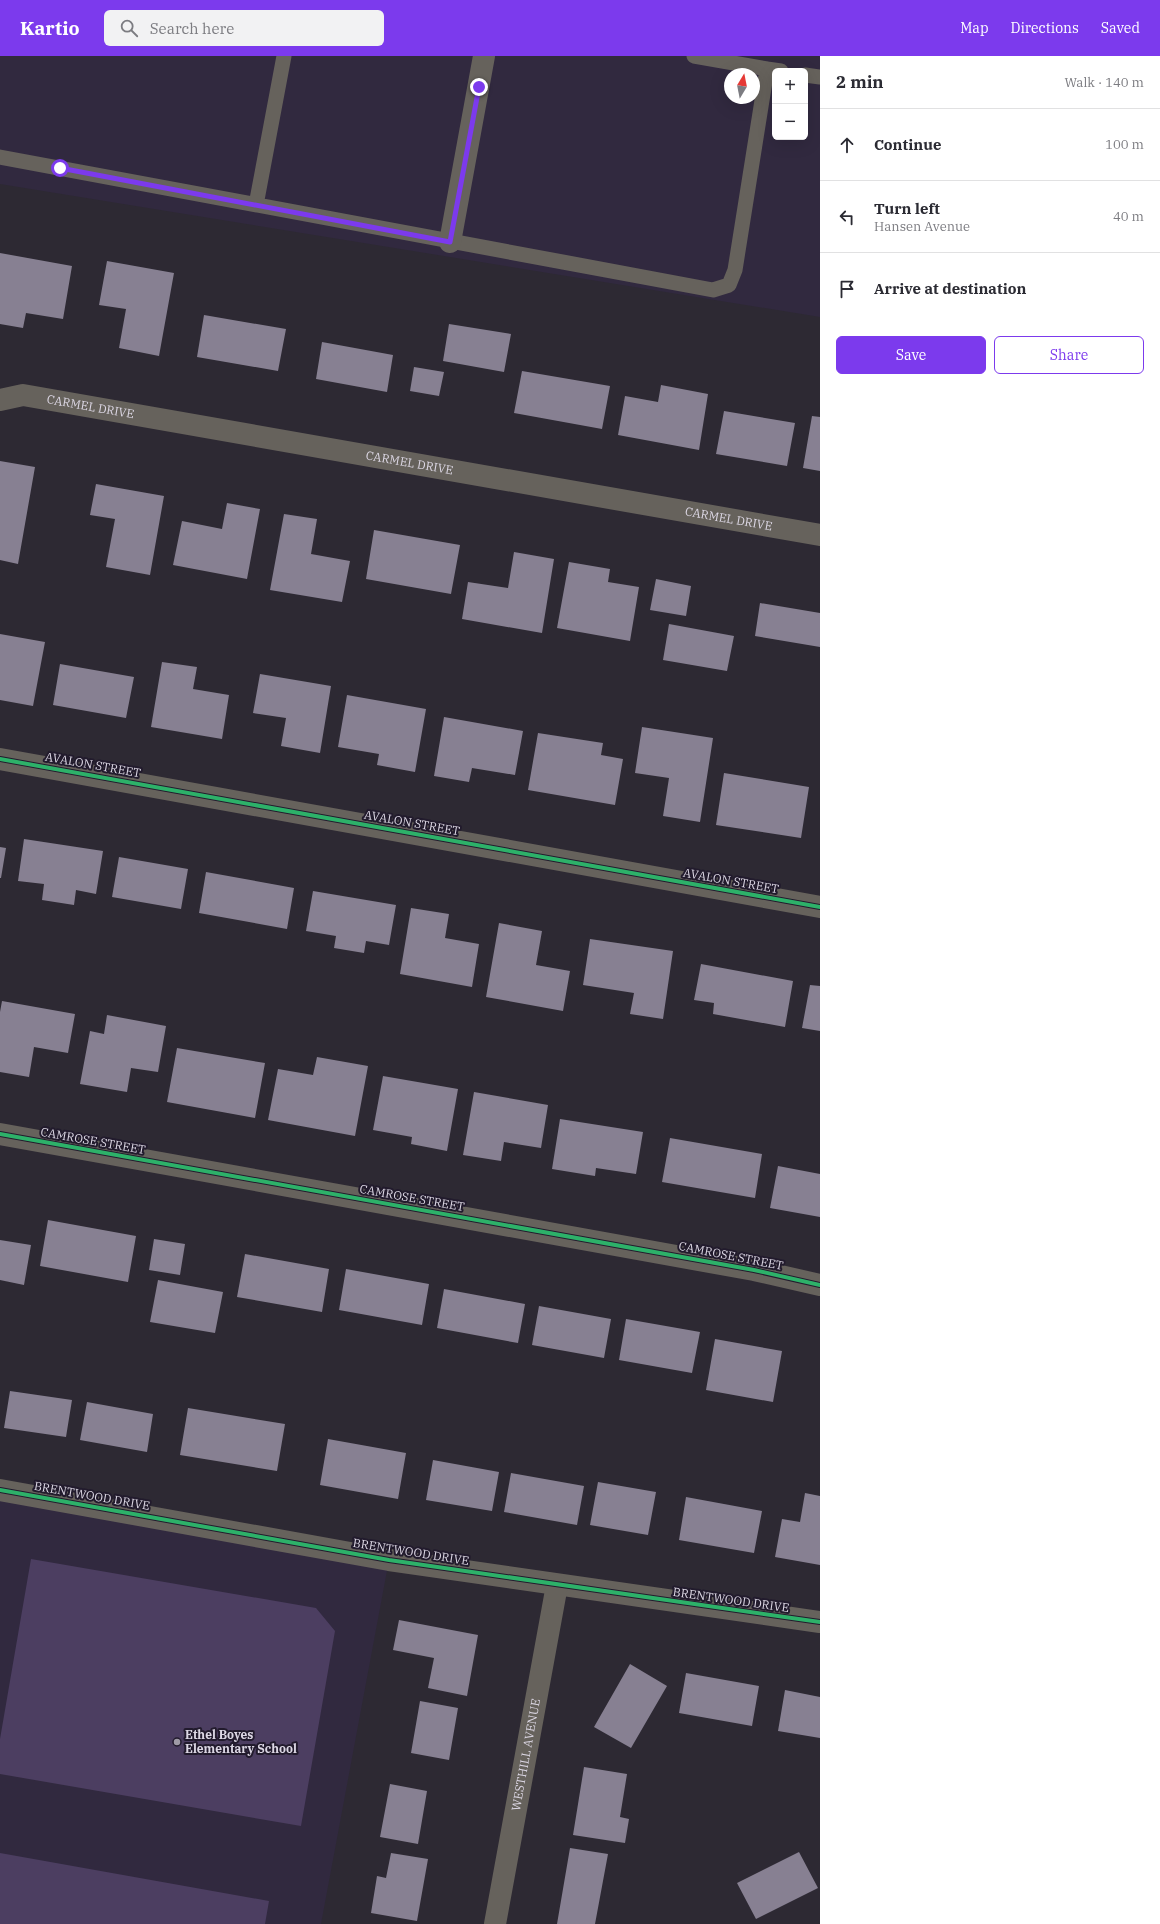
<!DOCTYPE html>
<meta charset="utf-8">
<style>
body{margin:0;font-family:"IBM Plex Serif",serif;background:#f2f2f3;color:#2b2b33}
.controls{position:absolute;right:12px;top:12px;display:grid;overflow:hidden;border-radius:6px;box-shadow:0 4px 16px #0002}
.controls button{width:36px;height:36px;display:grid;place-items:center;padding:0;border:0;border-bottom:1px solid #e1e1e2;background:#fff;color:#2b2b33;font:20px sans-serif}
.compass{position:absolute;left:724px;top:12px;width:36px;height:36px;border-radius:50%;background:#fff;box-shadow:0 4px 16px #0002;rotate:10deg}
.stop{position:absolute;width:12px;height:12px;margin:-9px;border:3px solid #7c3aed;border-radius:50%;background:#fff}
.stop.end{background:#7c3aed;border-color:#fff;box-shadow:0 1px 4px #0008}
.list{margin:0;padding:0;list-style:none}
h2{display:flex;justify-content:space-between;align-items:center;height:52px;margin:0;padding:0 16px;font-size:17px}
h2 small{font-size:13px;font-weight:400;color:#7c7c81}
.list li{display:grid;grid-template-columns:26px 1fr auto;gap:12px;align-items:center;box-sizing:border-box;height:72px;padding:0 16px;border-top:1px solid #e1e1e2}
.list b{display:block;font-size:15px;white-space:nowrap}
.list p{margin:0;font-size:13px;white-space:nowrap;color:#7c7c81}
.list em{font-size:13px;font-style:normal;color:#7c7c81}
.actions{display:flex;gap:8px;padding:12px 16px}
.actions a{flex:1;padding:9px 0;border:1px solid #7c3aed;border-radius:6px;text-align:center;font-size:14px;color:#7c3aed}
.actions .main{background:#7c3aed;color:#fff}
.icon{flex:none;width:22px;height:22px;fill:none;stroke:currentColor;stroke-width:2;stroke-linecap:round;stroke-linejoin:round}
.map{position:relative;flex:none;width:820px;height:1868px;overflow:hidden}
header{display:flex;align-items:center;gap:24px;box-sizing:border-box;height:56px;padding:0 20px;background:#7c3aed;color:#fff}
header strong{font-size:19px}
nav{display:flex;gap:22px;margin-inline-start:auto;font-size:14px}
.search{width:280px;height:36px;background:#f2f2f3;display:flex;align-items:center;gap:10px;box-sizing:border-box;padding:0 14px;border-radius:6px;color:#7c7c81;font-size:15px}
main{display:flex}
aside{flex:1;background:#fff}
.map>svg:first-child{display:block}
.built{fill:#31293f;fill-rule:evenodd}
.garden{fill:#4c3e61}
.building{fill:#878092}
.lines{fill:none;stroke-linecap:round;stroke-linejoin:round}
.lane{stroke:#66625c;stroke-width:15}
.street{stroke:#66625c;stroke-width:22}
.cycleway-casing{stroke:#221b2d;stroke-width:6}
.cycleway{stroke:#2db169;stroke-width:4}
.route{stroke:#7c3aed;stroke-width:5}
.poi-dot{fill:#9f9aa6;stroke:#221b2d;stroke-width:1.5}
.labels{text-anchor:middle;stroke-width:4;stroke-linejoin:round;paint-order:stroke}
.street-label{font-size:12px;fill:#dcd7e4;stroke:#221b2d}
.poi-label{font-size:12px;font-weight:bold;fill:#dcd7e4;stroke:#221b2d;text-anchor:start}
</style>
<header>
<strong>Kartio</strong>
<div class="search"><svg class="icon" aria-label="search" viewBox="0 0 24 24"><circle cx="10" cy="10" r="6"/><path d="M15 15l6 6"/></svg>Search here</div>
<nav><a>Map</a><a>Directions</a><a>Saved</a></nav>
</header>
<main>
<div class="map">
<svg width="820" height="1868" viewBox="0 0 820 1868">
<rect width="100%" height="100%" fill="#2d2933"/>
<path class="built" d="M0 0H820V261L0 128ZM775 15H805V81H775ZM730 18H754V42H730Z
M0 1434 389 1504 321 1868H0Z"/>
<path class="garden" d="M31 1503 316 1552 335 1575 301 1770 0 1718V1683Z
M0 1797 269 1845 265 1868H0Z"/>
<path class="building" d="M0 197 72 210 63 263 26 257 23 272 0 268Z
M107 205 174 217 159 300 119 292 126 253 99 249Z
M204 259 286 273 278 315 197 301Z
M449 268 511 278 504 316 443 305Z
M322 286 393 299 387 336 316 323Z
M414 311 444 316 439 340 410 335Z
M522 315 610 330 602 373 514 357Z
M661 329 708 338 699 394 618 379 625 340 658 346Z
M724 355 795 367 787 410 716 398Z
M812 360 820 361V415L803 412Z
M0 405 35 411 18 508 0 504Z
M96 428 164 440 150 519 106 511 115 463 90 459Z
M227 447 260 453 247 523 173 509 182 465 222 473Z
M284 458 317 463 311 498 350 505 342 546 270 534Z
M374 474 460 489 451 538 366 523Z
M514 496 554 503 542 577 462 563 468 526 508 532Z
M569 506 610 513 608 526 639 531 630 585 557 572Z
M656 523 691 530 686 560 650 554Z
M760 547 820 557V591L755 580Z
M669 568 734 580 727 615 663 604Z
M0 578 45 586 33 650 0 644Z
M162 606 197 611 193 633 229 639 222 683 151 671Z
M60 608 134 621 126 662 53 649Z
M260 618 331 630 320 697 281 690 286 662 253 657Z
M347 639 426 653 415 716 377 709 379 698 338 691Z
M444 661 523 675 515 719 472 712 469 726 434 720Z
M642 671 713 682 700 766 663 760 669 722 635 717Z
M538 677 603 687 601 699 623 703 615 749 528 734Z
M724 717 809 731 801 782 716 769Z
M24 783 103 795 96 838 76 834 74 849 42 844 44 828 18 825Z
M0 791 6 792 1 822H0Z
M119 801 188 813 181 853 112 841Z
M206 816 294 832 287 873 199 857Z
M313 835 396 849 389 889 366 885 364 897 334 892 336 880 306 875Z
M411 852 449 858 445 882 479 888 472 931 400 918Z
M499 867 542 875 536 909 570 915 563 955 486 941Z
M590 883 673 895 663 963 630 958 634 937 583 929Z
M701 908 793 925 785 971 713 958 714 947 694 944Z
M810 929 820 930V975L802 972Z
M2 945 75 958 68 997 34 991 29 1021 0 1016V956Z
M107 959 166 970 158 1016 131 1012 127 1036 80 1028 90 975 104 978Z
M177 992 265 1007 255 1062 167 1046Z
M317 1001 368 1010 355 1080 268 1064 278 1013 313 1019Z
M383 1020 458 1033 447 1095 411 1088 412 1081 373 1074Z
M474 1036 548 1049 541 1092 504 1086 501 1105 463 1099Z
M560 1063 643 1076 636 1118 596 1112 595 1120 552 1113Z
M670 1082 762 1098 755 1142 662 1126Z
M778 1110 820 1118V1161L770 1152Z
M48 1164 136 1180 128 1226 40 1210Z
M154 1183 185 1188 180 1219 149 1214Z
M0 1184 31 1189 24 1229 0 1224Z
M245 1198 329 1213 322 1256 237 1241Z
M346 1213 429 1228 422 1269 339 1254Z
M158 1224 223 1236 215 1277 150 1266Z
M444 1233 525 1248 518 1287 437 1272Z
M539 1250 611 1263 604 1302 532 1289Z
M626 1263 700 1276 692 1317 619 1304Z
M715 1283 782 1295 773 1346 706 1334Z
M10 1335 72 1344 66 1381 4 1372Z
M87 1346 153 1358 147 1396 80 1384Z
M188 1352 285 1368 277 1415 180 1399Z
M328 1383 406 1397 398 1443 320 1429Z
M433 1404 499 1416 492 1455 426 1444Z
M511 1417 584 1430 577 1469 504 1456Z
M598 1426 656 1436 648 1479 590 1469Z
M805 1437 820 1440V1509L775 1501 782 1463 800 1466Z
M686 1441 762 1455 754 1497 679 1484Z
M399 1564 478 1579 467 1640 428 1632 434 1602 393 1594Z
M630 1608 667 1630 631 1692 594 1671Z
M686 1617 759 1630 752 1670 679 1657Z
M785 1634 820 1641V1682L778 1675Z
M420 1645 458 1652 449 1704 411 1697Z
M584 1711 627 1718 620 1761 629 1763 625 1787 573 1779Z
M390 1728 427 1735 418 1788 380 1781Z
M570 1792 608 1798 595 1868H557Z
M799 1796 818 1832 756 1863 737 1827Z
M391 1797 428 1803 417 1865 371 1857 377 1820 386 1822Z"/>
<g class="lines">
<path class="lane" d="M767 13 781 15
M805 19 820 21
M0 101 713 234 729 229 735 214 767 13 694 0
M256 149 284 0"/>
<g class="street">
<path d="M450 186 484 0"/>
<path id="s1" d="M0 344 23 339 820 479"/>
<path d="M0 703 820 851"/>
<path d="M0 1078 754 1214 820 1229"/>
<path d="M0 1434 389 1504 820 1566"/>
<path id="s2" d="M495 1868 557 1529"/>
</g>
<defs>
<path id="cycleway" d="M0 703 820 851
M0 1078 754 1214 820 1229
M0 1434 389 1504 820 1566"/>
</defs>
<use href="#cycleway" class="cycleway-casing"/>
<use href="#cycleway" class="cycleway"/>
</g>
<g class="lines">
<path class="route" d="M60 112 450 186 479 31"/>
</g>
<circle class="poi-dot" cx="177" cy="1686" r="4"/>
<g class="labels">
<g class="street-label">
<text dy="4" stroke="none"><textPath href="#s1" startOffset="92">CARMEL DRIVE</textPath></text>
<text dy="4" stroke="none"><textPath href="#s1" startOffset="416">CARMEL DRIVE</textPath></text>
<text dy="4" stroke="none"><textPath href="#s1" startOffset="740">CARMEL DRIVE</textPath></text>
<text transform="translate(93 709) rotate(10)" y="4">AVALON STREET</text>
<text transform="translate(412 767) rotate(10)" y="4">AVALON STREET</text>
<text transform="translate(731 825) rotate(10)" y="4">AVALON STREET</text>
<text transform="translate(93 1085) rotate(10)" y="4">CAMROSE STREET</text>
<text transform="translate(412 1142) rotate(10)" y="4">CAMROSE STREET</text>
<text transform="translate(731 1200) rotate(11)" y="4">CAMROSE STREET</text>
<text transform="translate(92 1440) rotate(10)" y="4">BRENTWOOD DRIVE</text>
<text transform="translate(411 1496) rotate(9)" y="4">BRENTWOOD DRIVE</text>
<text transform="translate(731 1544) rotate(8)" y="4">BRENTWOOD DRIVE</text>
<text dy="4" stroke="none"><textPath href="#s2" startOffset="172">WESTHILL AVENUE</textPath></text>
</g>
<g class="poi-label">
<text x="185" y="1683">Ethel Boyes<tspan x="185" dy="14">Elementary School</tspan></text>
</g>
</g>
</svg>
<div class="controls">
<button>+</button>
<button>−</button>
</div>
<svg class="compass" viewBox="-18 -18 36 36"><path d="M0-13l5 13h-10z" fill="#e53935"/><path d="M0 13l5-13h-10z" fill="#7c7c81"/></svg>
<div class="stop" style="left:60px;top:112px"></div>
<div class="stop end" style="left:479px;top:31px"></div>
</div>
<aside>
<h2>2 min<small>Walk · 140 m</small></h2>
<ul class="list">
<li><svg class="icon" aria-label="ahead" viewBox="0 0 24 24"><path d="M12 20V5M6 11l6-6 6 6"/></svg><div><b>Continue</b></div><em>100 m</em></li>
<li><svg class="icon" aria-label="left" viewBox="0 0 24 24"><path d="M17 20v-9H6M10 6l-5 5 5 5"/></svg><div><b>Turn left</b><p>Hansen Avenue</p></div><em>40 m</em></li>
<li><svg class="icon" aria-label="arrive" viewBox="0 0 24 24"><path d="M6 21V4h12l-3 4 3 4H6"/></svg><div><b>Arrive at destination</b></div></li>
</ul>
<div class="actions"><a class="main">Save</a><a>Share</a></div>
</aside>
</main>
